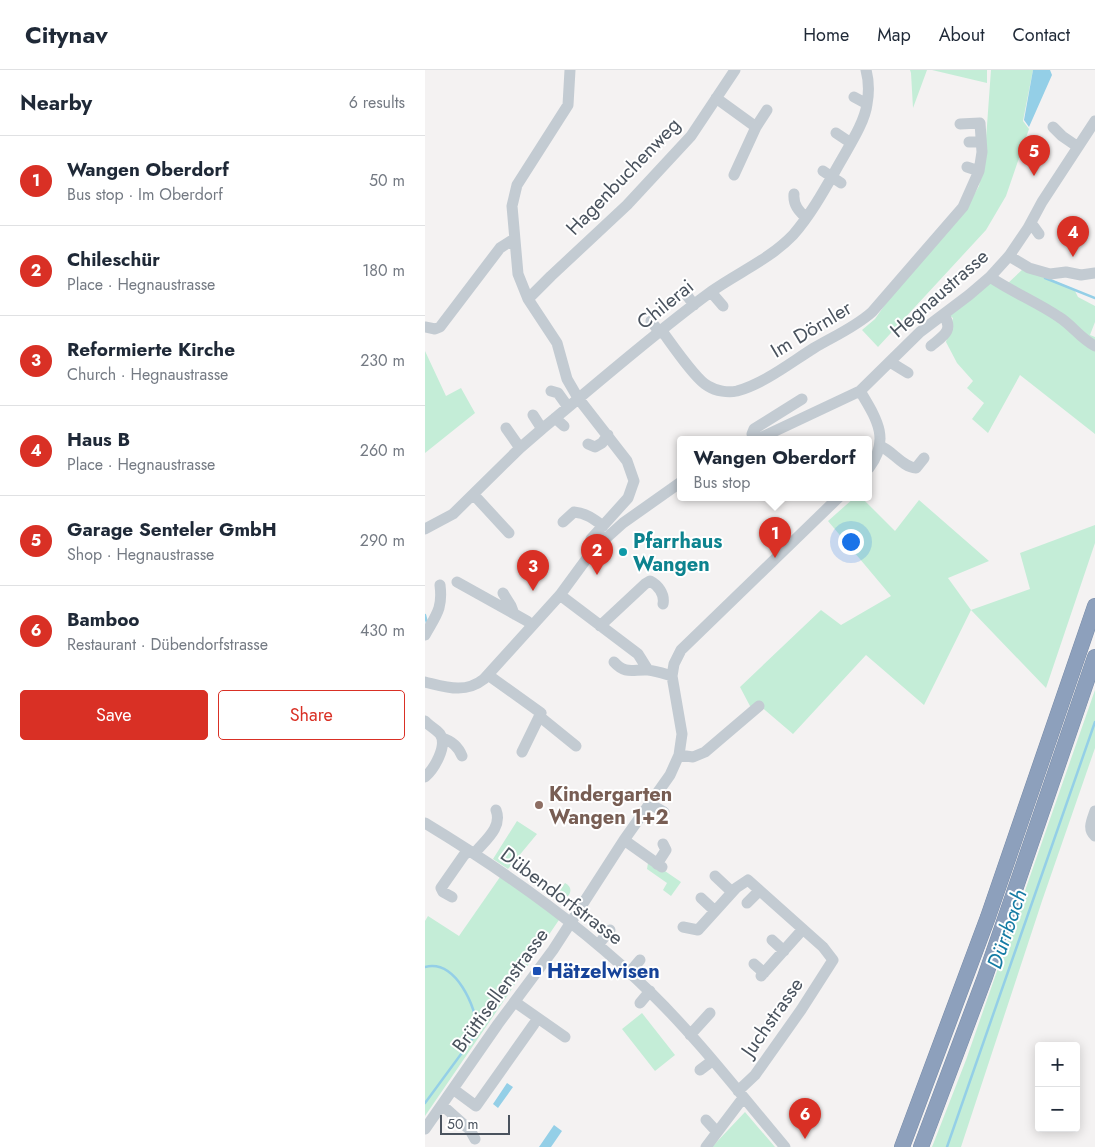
<!DOCTYPE html>
<meta charset="utf-8">
<style>
body{margin:0;font-family:Jost,sans-serif;background:#f2f2f3;color:#1f2937}
.controls{position:absolute;right:15px;bottom:15px;display:grid;overflow:hidden;border-radius:5px;box-shadow:0 2px 12px #0003}
.controls button{width:45px;height:45px;display:grid;place-items:center;padding:0;border:0;border-bottom:1px solid #e0e1e3;background:#fff;color:#1f2937;font:25px sans-serif}
.scale{position:absolute;left:15px;bottom:12px;width:70px;box-sizing:border-box;padding-left:5px;border:2px solid #4a535e;border-top:0;font-size:14px;line-height:18px;white-space:nowrap;color:#4a535e;-webkit-text-stroke:4px #fff;paint-order:stroke}
.you{position:absolute;left:425px;top:471px;width:18px;height:18px;margin:-12px;border:4px solid #fff;border-radius:50%;background:#1a73e8;box-shadow:0 0 0 8px #1a73e833}
.badge{display:grid;place-items:center;width:32px;height:32px;border-radius:50%;background:#d93025;color:#fff;font-size:16px;font-weight:700}
.pin{position:absolute;translate:-50% -41px;filter:drop-shadow(0 1px 2px #0008)}
.pin::after{content:'';position:absolute;top:26px;width:18px;height:15px;background:inherit;clip-path:polygon(0 0,100% 0,50% 100%)}
.popup{position:absolute;left:252px;top:366px;width:195px;height:65px;box-sizing:border-box;display:grid;place-content:center;border-radius:5px;background:#fff;filter:drop-shadow(0 1px 4px #0005);font-size:16px;white-space:nowrap;color:#747a83}
.popup b{font-size:19px;color:#1f2937}
.popup::after{content:'';position:absolute;left:50%;top:100%;margin-left:-10px;border:10px solid transparent;border-top-color:#fff}
.list{margin:0;padding:0;list-style:none}
h2{display:flex;justify-content:space-between;align-items:center;height:65px;margin:0;padding:0 20px;font-size:21px}
h2 small{font-size:16px;font-weight:400;color:#747a83}
.list li{display:grid;grid-template-columns:32px 1fr auto;gap:15px;align-items:center;box-sizing:border-box;height:90px;padding:0 20px;border-top:1px solid #e0e1e3}
.list b{display:block;font-size:19px;white-space:nowrap}
.list p{margin:0;font-size:16px;white-space:nowrap;color:#747a83}
.list em{font-size:16px;font-style:normal;color:#747a83}
.actions{display:flex;gap:10px;padding:15px 20px}
.actions a{flex:1;padding:11px 0;border:1px solid #d93025;border-radius:5px;text-align:center;font-size:18px;color:#d93025}
.actions .main{background:#d93025;color:#fff}
.map{position:relative;flex:none;width:670px;height:1077px;overflow:hidden}
header{display:flex;align-items:center;gap:30px;box-sizing:border-box;height:70px;padding:0 25px;background:#fff;border-bottom:1px solid #e0e1e3}
header strong{font-size:24px}
nav{display:flex;gap:28px;margin-inline-start:auto;font-size:18px}
main{display:flex}
aside{flex:1;background:#fff}
.map>svg:first-child{display:block}
.green{fill:#c4edd7}
.water{fill:#94cfe7}
.lines{fill:none;stroke-linecap:round;stroke-linejoin:round}
.stream{stroke:#94cfe7;stroke-width:2.5}
.highway-casing{stroke:#788ba8;stroke-width:16}
.minor{stroke:#c3cbd2;stroke-width:11}
.highway{stroke:#8da0bc;stroke-width:15}
.culture-dot{fill:#0f9aa8;stroke:#fff;stroke-width:2}
.education-dot{fill:#8d6e63;stroke:#fff;stroke-width:2}
.transit-dot{fill:#1a4fb4;stroke:#fff;stroke-width:2}
.labels{text-anchor:middle;stroke-width:4;stroke-linejoin:round;paint-order:stroke}
.street-label{font-size:20px;fill:#4a535e;stroke:#fff}
.culture-label{font-size:20px;font-weight:bold;fill:#0d838f;stroke:#fff;text-anchor:start}
.education-label{font-size:20px;font-weight:bold;fill:#785e54;stroke:#fff;text-anchor:start}
.transit-label{font-size:20px;font-weight:bold;fill:#164399;stroke:#fff;text-anchor:start}
.water-label{font-size:21px;font-style:italic;fill:#167ca5;stroke:#fff}
</style>
<header>
<strong>Citynav</strong>
<nav><a>Home</a><a>Map</a><a>About</a><a>Contact</a></nav>
</header>
<main>
<aside>
<h2>Nearby<small>6 results</small></h2>
<ul class="list">
<li><span class="badge">1</span><div><b>Wangen Oberdorf</b><p>Bus stop · Im Oberdorf</p></div><em>50 m</em></li>
<li><span class="badge">2</span><div><b>Chileschür</b><p>Place · Hegnaustrasse</p></div><em>180 m</em></li>
<li><span class="badge">3</span><div><b>Reformierte Kirche</b><p>Church · Hegnaustrasse</p></div><em>230 m</em></li>
<li><span class="badge">4</span><div><b>Haus B</b><p>Place · Hegnaustrasse</p></div><em>260 m</em></li>
<li><span class="badge">5</span><div><b>Garage Senteler GmbH</b><p>Shop · Hegnaustrasse</p></div><em>290 m</em></li>
<li><span class="badge">6</span><div><b>Bamboo</b><p>Restaurant · Dübendorfstrasse</p></div><em>430 m</em></li>
</ul>
<div class="actions"><a class="main">Save</a><a>Share</a></div>
</aside>
<div class="map">
<svg width="670" height="1077" viewBox="0 0 670 1077">
<rect width="100%" height="100%" fill="#f4f2f2"/>
<path class="green" d="M485 0H502L488 38 486 3Z
M507 0H562V13Z
M566 0H608L598 51 604 59 581 126 561 160 453 277 437 260 450 249 468 223 540 140 554 116 560 83Z
M599 198 649 219 653 227 670 236V252L665 265 670 267V364L595 305 563 363 547 349 559 333 542 318 548 311 532 293 521 272 528 248 521 243 565 207 581 215Z
M0 281 21 326 36 318 50 343 0 383Z
M430 427H436L470 461 494 430 564 491 523 508 546 540 605 519 595 483 670 455V473L621 618 546 540 499 635 441 585 368 664 333 634 330 636H325L315 617 396 540 416 555 466 526 403 451Z
M670 620V678L617 831 536 1077H507L541 990Z
M92 751 112 764 83 799 68 789Z
M223 793 237 799 256 812 246 826 238 820 242 813 222 799Z
M75 807 136 847 0 1046V851L3 846 34 866Z
M140 813C146 816 147 821 143 826L136 828 132 825Z
M217 943 250 985 230 1001 197 959Z
M320 1042 350 1077H287Z"/>
<path class="water" d="M608 0H625L627 5 604 57 599 50Z
M82 1013 88 1017 73 1038 68 1034Z
M129 1055 137 1061 126 1077H114Z"/>
<g class="lines">
<path class="stream" d="M620 208 670 228
M0 545 2 553
M0 897C31 889 51 937 53 961L0 1033
M522 1077 670 652"/>
<defs>
<path id="highway" d="M477 1077 563 847 670 536
M496 1077 560 907 670 587"/>
</defs>
<use href="#highway" class="highway-casing"/>
<path class="minor" d="M145 0 143 35 92 115 87 136 93 204 103 229 132 273 142 309 153 328 202 391 209 411 203 428 166 469 168 480
M429 27 442 34
M291 28 331 57
M628 57 637 66 653 77
M411 63 426 73
M544 72H556
M542 97 554 101
M398 101 416 113
M309 105 331 57 342 40
M369 124C368 135 374 141 381 148
M605 155 609 157 614 164
M584 186 604 198 625 204 641 202 656 205 670 203
M565 207C587 222 612 232 634 247 647 255 655 268 670 276
M286 222 298 236
M261 224 269 235
M103 229 126 206 202 135 266 66 310 0
M226 251 235 263
M0 257 10 259 15 257 75 178 89 169
M237 261C246 273 271 310 283 316 291 321 303 323 312 321 340 313 365 293 389 278 409 266 429 258 447 242L538 137 554 101 557 82 555 53 535 54
M506 276C518 266 529 261 519 245
M465 292 483 303
M126 321 133 323 143 337
M435 321C451 348 466 369 444 398
M108 345 117 359
M130 348 139 356
M81 358 95 378
M329 369 327 364 329 359 377 329
M333 369 435 321 495 262 544 225 565 207 584 186 603 158 617 132 670 51
M163 374 170 377 177 373 183 365
M455 376C468 381 477 397 491 398L499 388
M49 425 84 463
M138 452 149 442C161 443 169 449 178 456
M0 459 28 444 95 378 117 359C173 313 228 264 287 221 314 202 345 189 368 165 388 142 402 115 417 89 426 73 440 51 442 34 444 23 444 11 441 0
M32 512 102 551 107 555
M78 523 86 536 89 544
M135 525 213 584 223 600
M175 556 220 514 225 511C233 515 240 524 238 534
M0 565C11 545 18 539 15 515
M189 592C201 605 208 599 223 600 231 601 240 604 247 606
M63 605 116 643 97 682
M0 612C21 617 40 624 59 609L135 525 168 480 198 453 256 412
M114 646 151 676
M0 651C4 656 11 659 15 664 23 676 9 699 0 707
M17 668C27 671 33 676 37 686
M254 685 268 687 280 682 334 636
M225 734 239 742
M670 741C667 750 662 759 670 766
M0 753C81 802 158 856 226 923 274 970 316 1025 360 1077
M199 770 237 797
M49 784C59 771 78 758 71 740
M232 794 241 780 238 774
M290 806 307 822
M27 827 18 822 16 818 39 785 45 781
M276 828 290 841
M322 833 334 821
M258 857 273 860
M273 860 311 818 323 810 398 877 408 890 376 940 330 1005 313 1021
M347 870 359 881
M173 875 185 860
M329 894 339 903
M204 903 215 890
M336 906 378 859
M90 932 140 967
M215 933 225 921
M265 965 285 943
M275 1000 287 991
M28 1019 51 1036 109 954
M17 1035 45 1060 50 1069
M281 1050 292 1062
M0 1059 73 954 128 880 199 770 245 705 254 685 257 664 247 606 249 594 256 580 414 427
M281 1077 318 1028"/>
<use href="#highway" class="highway"/>
</g>
<circle class="culture-dot" cx="198" cy="482" r="5"/>
<circle class="education-dot" cx="114" cy="735" r="5"/>
<rect class="transit-dot" x="107" y="896" width="10" height="10" rx="2.5"/>
<g class="labels">
<g class="street-label">
<text transform="translate(198 106) rotate(-46)" y="7">Hagenbuchenweg</text>
<text transform="translate(514 223) rotate(-41)" y="7">Hegnaustrasse</text>
<text transform="translate(240 234) rotate(-39)" y="7">Chilerai</text>
<text transform="translate(386 259) rotate(-31)" y="7">Im Dörnler</text>
<text transform="translate(137 826) rotate(37)" y="7">Dübendorfstrasse</text>
<text transform="translate(75 920) rotate(-54)" y="7">Brüttisellenstrasse</text>
<text transform="translate(347 947) rotate(-55)" y="7">Juchstrasse</text>
</g>
<g class="culture-label">
<text x="208" y="478">Pfarrhaus<tspan x="208" dy="23">Wangen</tspan></text>
</g>
<g class="education-label">
<text x="124" y="731">Kindergarten<tspan x="124" dy="23">Wangen 1+2</tspan></text>
</g>
<g class="transit-label">
<text x="122" y="908">Hätzelwisen</text>
</g>
<g class="water-label">
<text transform="translate(582 859) rotate(-71)" y="7">Dürrbach</text>
</g>
</g>
</svg>
<div class="controls">
<button>+</button>
<button>−</button>
</div>
<div class="scale">50 m</div>
<div class="you"></div>
<div class="pin badge" style="left:350px;top:488px">1</div>
<div class="popup"><b>Wangen Oberdorf</b>Bus stop</div>
<div class="pin badge" style="left:172px;top:505px">2</div>
<div class="pin badge" style="left:108px;top:521px">3</div>
<div class="pin badge" style="left:648px;top:187px">4</div>
<div class="pin badge" style="left:609px;top:106px">5</div>
<div class="pin badge" style="left:380px;top:1069px">6</div>
</div>
</main>
